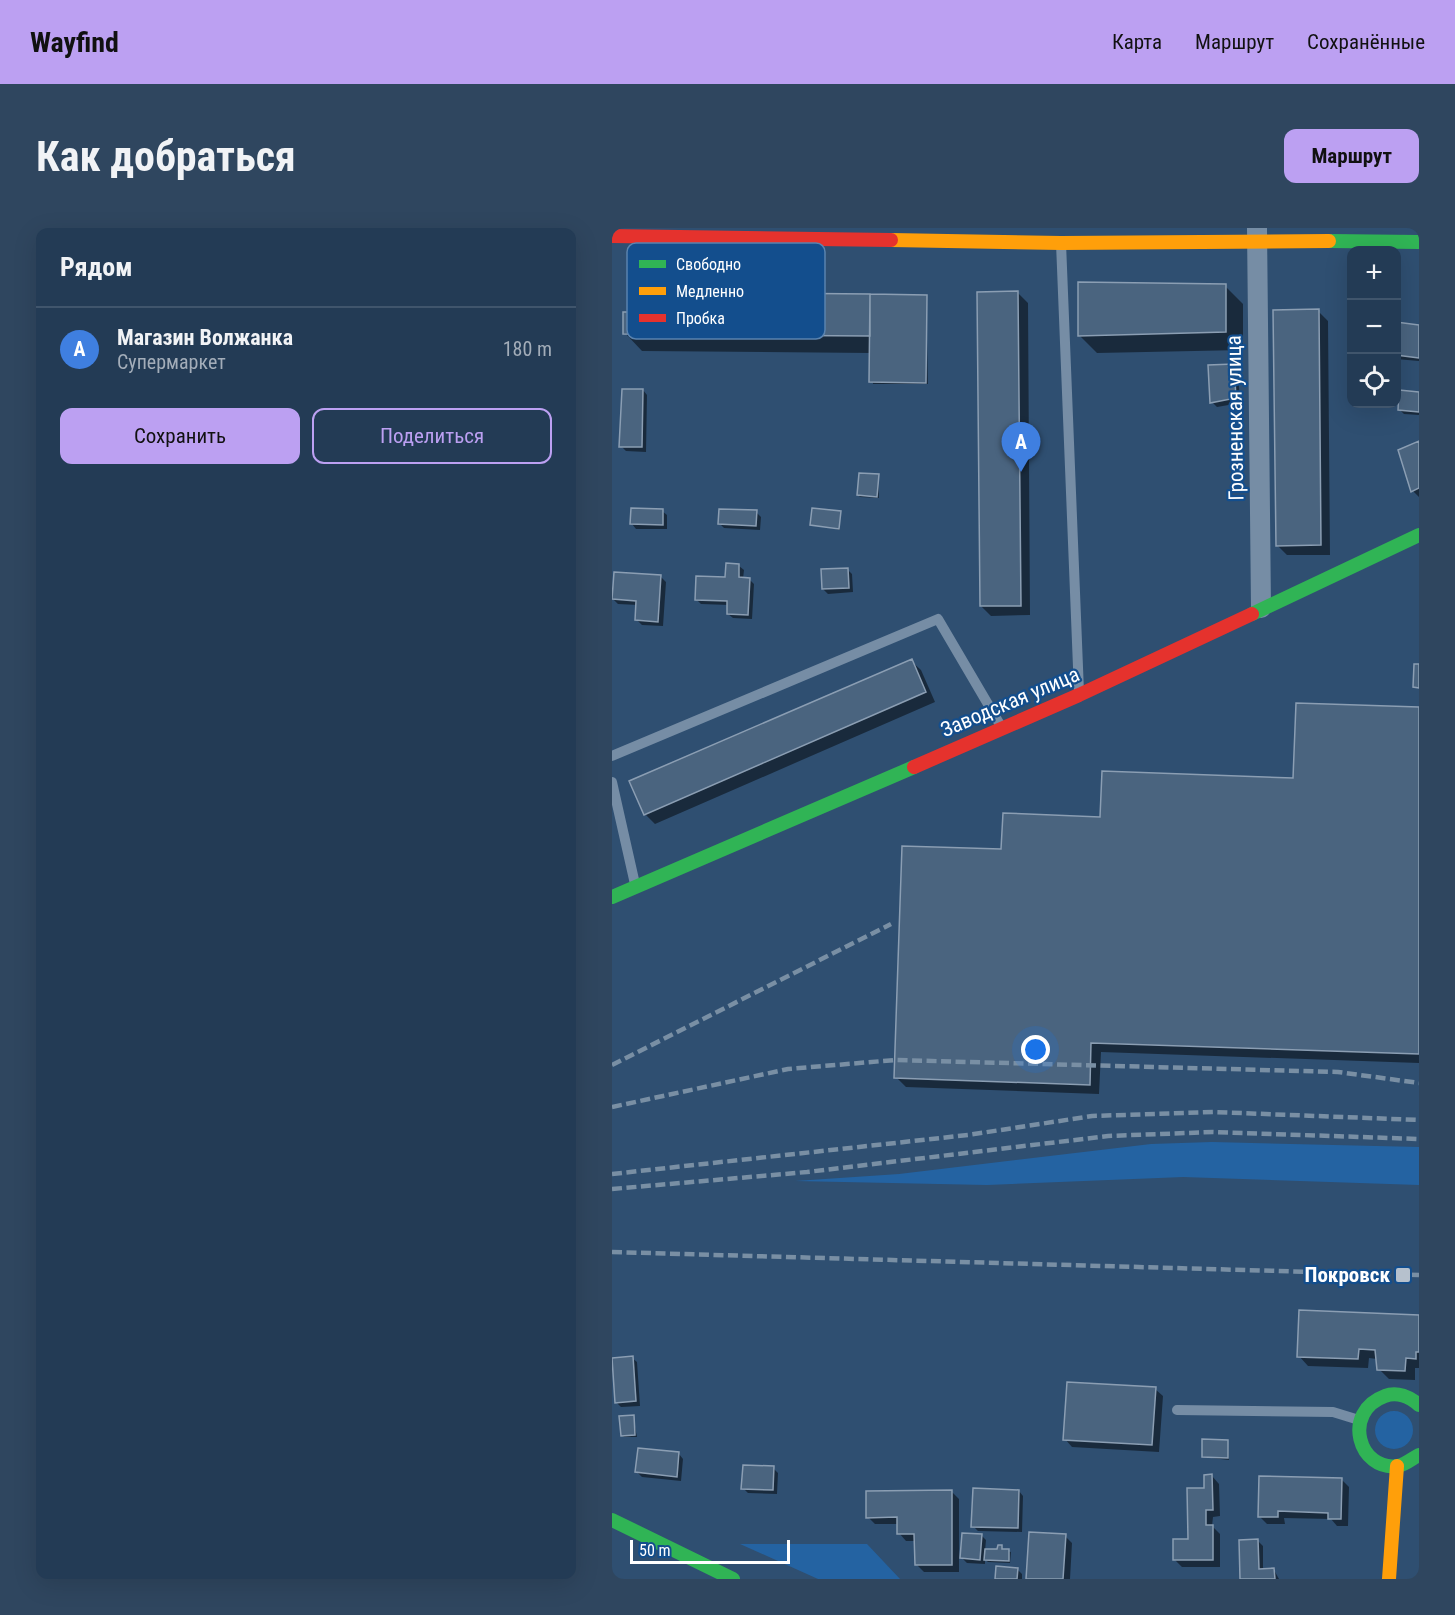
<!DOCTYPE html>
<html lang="ru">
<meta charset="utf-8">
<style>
body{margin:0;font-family:"Roboto Condensed",sans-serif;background:#2f465f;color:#f1f3f6}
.controls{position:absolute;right:18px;top:18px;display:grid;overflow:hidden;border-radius:12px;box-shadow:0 6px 24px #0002}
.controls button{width:54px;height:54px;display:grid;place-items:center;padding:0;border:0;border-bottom:2px solid #40556c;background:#233b55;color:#f1f3f6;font:30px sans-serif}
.scale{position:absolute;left:18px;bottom:15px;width:160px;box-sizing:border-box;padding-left:6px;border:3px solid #fff;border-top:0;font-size:16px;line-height:21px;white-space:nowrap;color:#fff;-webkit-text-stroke:4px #134e8d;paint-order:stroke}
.you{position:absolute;left:424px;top:822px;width:21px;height:21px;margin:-15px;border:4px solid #fff;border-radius:50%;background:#1a73e8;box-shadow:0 0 0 9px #1a73e833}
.badge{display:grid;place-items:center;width:39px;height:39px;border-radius:50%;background:#bca0f2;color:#fff;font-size:20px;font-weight:700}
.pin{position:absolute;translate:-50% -50px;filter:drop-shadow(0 2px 3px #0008)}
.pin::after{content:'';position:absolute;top:32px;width:21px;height:18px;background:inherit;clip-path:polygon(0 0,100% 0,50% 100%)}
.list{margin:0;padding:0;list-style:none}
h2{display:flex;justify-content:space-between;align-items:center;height:78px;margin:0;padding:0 24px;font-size:26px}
h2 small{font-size:20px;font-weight:400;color:#a3adb9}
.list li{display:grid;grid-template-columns:39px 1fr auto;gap:18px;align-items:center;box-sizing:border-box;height:84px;padding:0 24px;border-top:2px solid #40556c}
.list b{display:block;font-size:22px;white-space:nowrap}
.list p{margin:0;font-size:20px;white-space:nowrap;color:#a3adb9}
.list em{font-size:20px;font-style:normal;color:#a3adb9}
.actions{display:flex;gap:12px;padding:18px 24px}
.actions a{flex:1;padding:14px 0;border:2px solid #bca0f2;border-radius:12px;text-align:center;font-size:21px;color:#bca0f2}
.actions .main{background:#bca0f2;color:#111}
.icon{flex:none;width:33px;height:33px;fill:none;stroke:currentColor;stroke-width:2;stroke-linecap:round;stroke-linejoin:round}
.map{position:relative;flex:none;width:807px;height:1351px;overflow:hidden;border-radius:12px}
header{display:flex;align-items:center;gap:36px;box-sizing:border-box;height:84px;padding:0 30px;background:#bca0f2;color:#111}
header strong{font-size:28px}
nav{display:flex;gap:33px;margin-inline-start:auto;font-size:21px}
.intro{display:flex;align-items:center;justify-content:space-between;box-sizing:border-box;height:144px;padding:0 36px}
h1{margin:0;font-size:42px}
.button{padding:15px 27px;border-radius:12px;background:#bca0f2;color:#111;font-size:21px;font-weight:700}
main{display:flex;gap:36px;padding:0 36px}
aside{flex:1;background:#233b55;border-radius:12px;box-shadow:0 6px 24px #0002}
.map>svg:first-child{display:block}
.green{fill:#2463a2}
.shadow{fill:#0007}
.building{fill:#4a647f;stroke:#8b9eb3;stroke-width:1.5}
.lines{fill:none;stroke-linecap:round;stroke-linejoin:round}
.lane{stroke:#768da5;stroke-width:10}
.street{stroke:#768da5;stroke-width:20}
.fast{stroke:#30b455;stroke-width:14}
.slow{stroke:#ff9f0a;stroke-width:14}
.jam{stroke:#e5322d;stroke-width:14}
.rail{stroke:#798fa4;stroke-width:4.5;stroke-dasharray:10 4.5;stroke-linecap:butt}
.poi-dot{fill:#b6c1cd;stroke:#134e8d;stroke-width:2}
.labels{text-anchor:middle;stroke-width:4.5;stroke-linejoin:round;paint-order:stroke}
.street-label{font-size:21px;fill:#fff;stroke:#134e8d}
.poi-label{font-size:21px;font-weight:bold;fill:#fff;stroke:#134e8d;text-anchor:end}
.key{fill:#134e8d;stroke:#5a83af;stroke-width:1.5}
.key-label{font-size:16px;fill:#fff}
</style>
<header>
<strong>Wayfind</strong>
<nav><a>Карта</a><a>Маршрут</a><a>Сохранённые</a></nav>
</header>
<div class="intro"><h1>Как добраться</h1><a class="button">Маршрут</a></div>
<main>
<aside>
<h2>Рядом<small></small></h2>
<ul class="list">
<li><span class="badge" style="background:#3f7fe0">A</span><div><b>Магазин Волжанка</b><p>Супермаркет</p></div><em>180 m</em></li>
</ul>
<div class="actions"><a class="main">Сохранить</a><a>Поделиться</a></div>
</aside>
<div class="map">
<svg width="807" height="1351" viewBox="0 0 807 1351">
<rect width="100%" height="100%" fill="#2f4f71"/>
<path class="green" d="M600 914 807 919V957L571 949 375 957 183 953 287 946 539 916Z
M763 1202a19 19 0 1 1 38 0a19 19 0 1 1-38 0Z
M128 1316H255L288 1351H206Z"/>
<path class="shadow" d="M613 58 631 76V122L485 125 467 107Z
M406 65 416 75 418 387 379 388 369 378Z
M314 69 316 156H261L259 125 30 123 13 105 20 86Z
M706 83 716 93 718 327H675L665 317Z
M784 96 807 98V133L784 131Z
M621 138 626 143 628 175 605 179 600 174Z
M31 162 35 167 34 224 14 223 9 218Z
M807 165V187L792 186 787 181Z
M807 215V269L801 263Z
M266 248 267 270 248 269 246 267Z
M50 283 55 287V301H24L20 296Z
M144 284 149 289 148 302 112 300 108 296Z
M228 285V302L200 296Z
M127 338 132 342 131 351H137L142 356 140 391 121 390 116 386 117 377 89 376 84 371 115 350Z
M235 341 240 346 241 364 216 366 211 361Z
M49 349 54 354 51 398 30 397 25 392 26 377 6 376 1 371Z
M299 433 309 442 323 474 43 596 33 586Z
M807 480V835L489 824 487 866 294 859 284 849 391 623 490 590 682 551Z
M807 1089V1140H803V1152L777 1151 767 1141 765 1131 757 1130 756 1140 696 1138 687 1128Z
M20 1130 25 1134 28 1178 9 1179 4 1174Z
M543 1161 551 1168 547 1224 460 1219 453 1211Z
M21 1189 25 1209H12L10 1207Z
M616 1214 617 1232 591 1229Z
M67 1226 71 1231 69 1253 30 1249 25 1244Z
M161 1240 166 1245 165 1266 136 1265 131 1260Z
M600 1248 607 1256 608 1288 601 1289 600 1298 608 1306V1339H570L563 1332 577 1312Z
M729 1251 737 1259 736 1298H725L719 1291 672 1290 673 1296H655L647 1288Z
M407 1263 411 1268 410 1304 366 1303 361 1298Z
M340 1264 347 1271V1344H312L304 1336V1313H294L287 1305V1296H263L256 1289Z
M418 1306 453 1308 460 1315 458 1351H416Z
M369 1307 374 1312 373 1323H387L389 1318 391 1322 399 1324 398 1335 376 1334 373 1331V1336L355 1335 348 1328Z
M629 1313H646L651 1318V1342H662L667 1351H630Z
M385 1339 405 1341 410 1346V1351H384Z"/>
<path class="building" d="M466 54 614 56V104L466 108Z
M406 63 409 378H368L365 64Z
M19 64 258 66V108L11 106V84H19Z
M258 66 315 67 314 155 257 154Z
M707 81 709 317 664 318 661 82Z
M784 94 807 97V130L784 127Z
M622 136 624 170 598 175 596 137Z
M10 161H31L30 219H7Z
M787 162 807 164V184L786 182Z
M807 213V260L799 264 786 222Z
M247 245 267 246 265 269 245 267Z
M19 280 51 281V297L18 296Z
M200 280 229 283 227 301 198 297Z
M107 281 145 282 144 298 106 296Z
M114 335 127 336V349L138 350 136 387 115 386V373L83 372 84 348 113 349Z
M236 340 237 360 210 361 209 341Z
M2 344 49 347 46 394 23 392 24 373 0 371Z
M300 431 314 464 32 587 17 553Z
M802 436H807V460L801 459Z
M684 475 807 479V826L479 815 478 857 282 850 290 618 389 621 391 585 488 589 490 543 681 550Z
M687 1082 807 1087V1124H804V1131L794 1130 793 1143 765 1142 763 1122 747 1121 746 1131 685 1129Z
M21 1128 24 1173 3 1175 0 1130Z
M455 1154 544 1159 540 1217 451 1212Z
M22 1187 23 1207 9 1208 7 1188Z
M590 1211 616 1212V1230L590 1229Z
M26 1220 67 1224 65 1249 23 1244Z
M131 1237 162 1238 161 1262 129 1261Z
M600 1246 601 1282H594V1297H601V1332H561V1311H576L575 1260H592V1247Z
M647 1248 730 1250 729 1291H716V1285L666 1283V1289H646Z
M361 1260 407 1262 406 1300 359 1299Z
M340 1262V1337H303L302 1306H285V1289L254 1290V1263Z
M417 1304 454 1306 451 1351H414Z
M350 1305 370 1306 368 1332 348 1330Z
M646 1311 647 1341 662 1340 663 1351H628L627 1312Z
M386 1317H390V1321H397V1333L372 1332 373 1321H385Z
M384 1338 406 1340 405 1351H383Z"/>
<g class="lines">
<path class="lane" d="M449 15 467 464
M0 528 326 391 390 500
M0 554 23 656
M565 1182 721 1184 747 1192"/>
<path class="street" d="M645 0 649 380"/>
<path class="fast" d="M717 13 807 14
M640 386 807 307
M0 669 302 539
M807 1177C798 1169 785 1163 773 1168 729 1184 747 1244 786 1238 793 1237 801 1230 807 1227
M0 1292 121 1351"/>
<path class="slow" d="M279 12 449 15 717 13
M777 1351 785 1238"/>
<path class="jam" d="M0 8 279 12
M302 539 467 467 640 386"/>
<path class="rail" d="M0 837 279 696
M0 879 176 841 283 832 726 844 807 855
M0 946 356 907 480 888 601 884 807 892
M0 961 195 944 496 908 601 904 807 911
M0 1024 807 1047"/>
</g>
<rect class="poi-dot" x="783" y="1039" width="16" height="16" rx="3"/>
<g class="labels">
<g class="street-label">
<text transform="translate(623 190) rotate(-91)" y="7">Грозненская улица</text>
<text transform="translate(398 474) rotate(-23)" y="7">Заводская улица</text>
</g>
<g class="poi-label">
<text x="778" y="1054">Покровск</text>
</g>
</g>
<rect x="15" y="15" width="198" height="96" rx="9" class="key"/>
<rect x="27" y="32" width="27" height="8" fill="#30b455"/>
<rect x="27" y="59" width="27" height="8" fill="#ff9f0a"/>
<rect x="27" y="86" width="27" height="8" fill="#e5322d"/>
<g class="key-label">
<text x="64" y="42">Свободно</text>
<text x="64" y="69">Медленно</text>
<text x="64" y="96">Пробка</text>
</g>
</svg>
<div class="controls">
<button>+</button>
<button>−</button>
<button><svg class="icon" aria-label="locate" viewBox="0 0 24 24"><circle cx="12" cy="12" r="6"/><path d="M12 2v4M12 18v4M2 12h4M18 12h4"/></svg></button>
</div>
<div class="scale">50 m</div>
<div class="you"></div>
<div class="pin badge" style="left:409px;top:244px;background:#3f7fe0">A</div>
</div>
</main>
